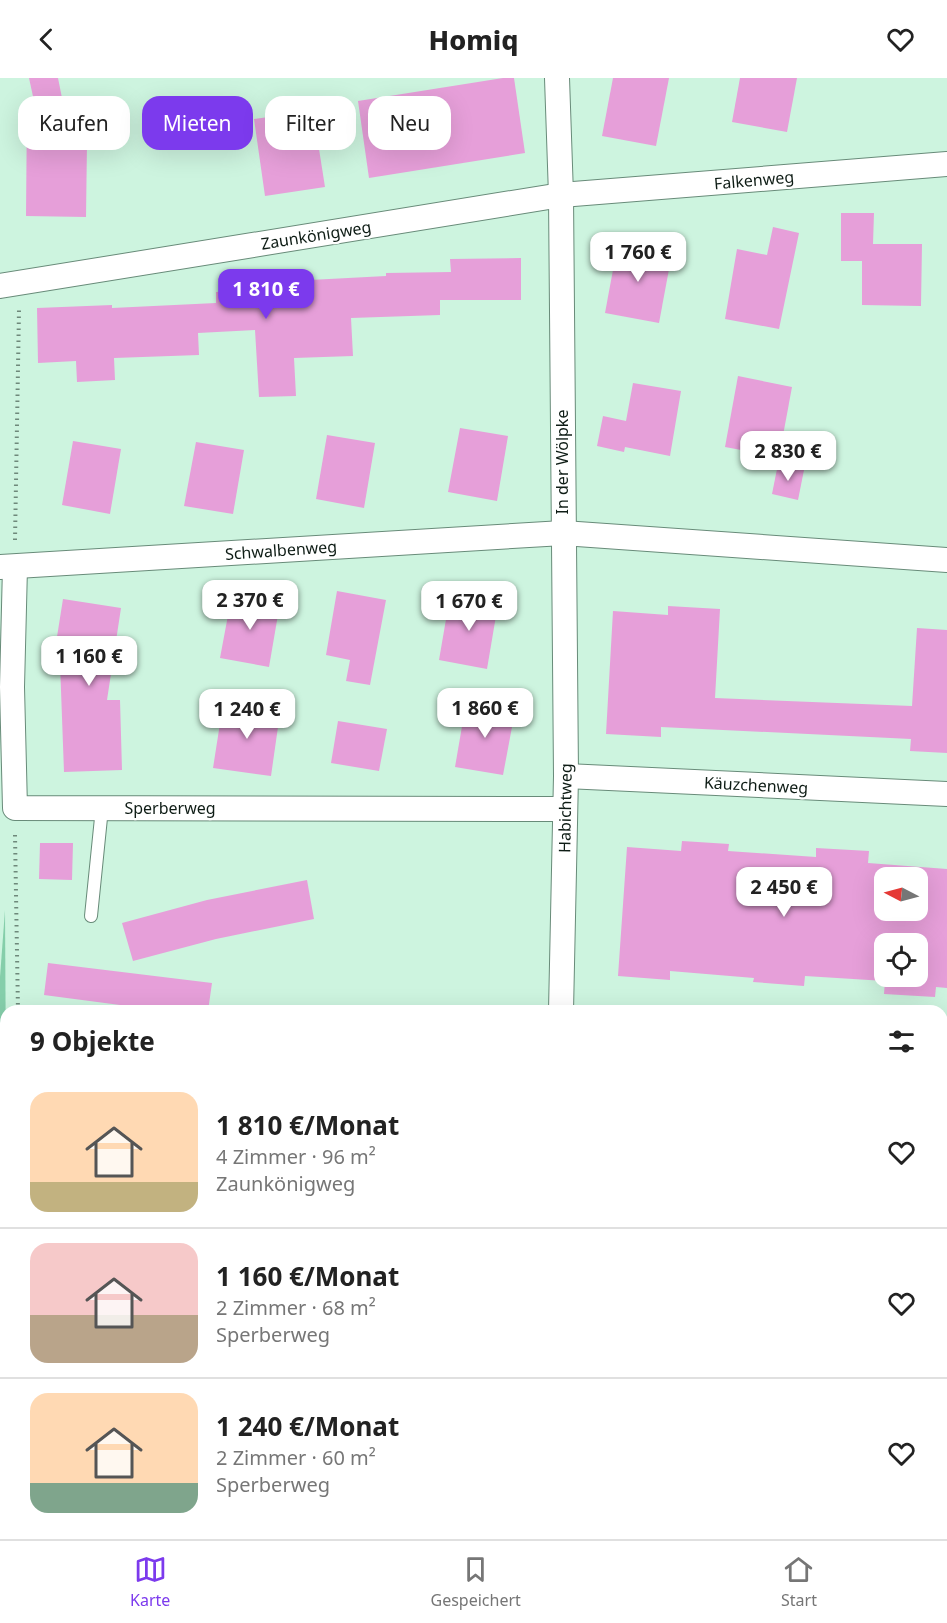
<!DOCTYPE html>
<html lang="de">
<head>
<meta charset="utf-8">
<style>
  :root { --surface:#fff; --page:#f2f2f2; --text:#222; --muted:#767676; --line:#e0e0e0; --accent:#7c3aed }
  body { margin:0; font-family:"Noto Sans",sans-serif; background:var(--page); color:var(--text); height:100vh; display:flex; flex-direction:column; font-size:22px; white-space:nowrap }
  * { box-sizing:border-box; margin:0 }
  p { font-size:20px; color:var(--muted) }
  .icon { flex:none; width:33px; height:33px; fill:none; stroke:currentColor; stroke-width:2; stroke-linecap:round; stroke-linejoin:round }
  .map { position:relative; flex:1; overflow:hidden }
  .details { position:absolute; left:0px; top:927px; width:948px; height:534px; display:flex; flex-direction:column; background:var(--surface); border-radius:18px 18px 0 0; box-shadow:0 6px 24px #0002 }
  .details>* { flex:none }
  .guide { position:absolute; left:18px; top:18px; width:600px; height:54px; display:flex; gap:12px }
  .needle { width:39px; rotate:276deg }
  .tools { position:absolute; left:874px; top:789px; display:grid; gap:12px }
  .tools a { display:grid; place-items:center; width:54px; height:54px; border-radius:12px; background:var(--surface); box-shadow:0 6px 24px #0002; font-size:30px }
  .price { position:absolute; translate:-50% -51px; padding:0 14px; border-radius:12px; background:#fff; color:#222; font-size:20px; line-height:39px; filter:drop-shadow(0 2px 3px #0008) }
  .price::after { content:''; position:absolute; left:50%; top:36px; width:18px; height:14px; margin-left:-9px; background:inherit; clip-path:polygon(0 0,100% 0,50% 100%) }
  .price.current { background:var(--accent); color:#fff }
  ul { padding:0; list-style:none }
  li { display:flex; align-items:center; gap:18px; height:150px; padding:0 30px }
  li+li { border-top:2px solid var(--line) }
  li span { display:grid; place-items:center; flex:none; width:168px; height:120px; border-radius:18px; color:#555 }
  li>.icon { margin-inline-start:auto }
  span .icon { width:72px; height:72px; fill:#fffc; stroke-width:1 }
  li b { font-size:26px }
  h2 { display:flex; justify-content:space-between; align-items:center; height:72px; padding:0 30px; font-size:26px }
  .chip { padding:0 21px; border-radius:18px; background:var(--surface); box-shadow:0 6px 24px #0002; font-size:21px; line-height:54px }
  .chip.current { background:var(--accent); color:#fff }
  header { display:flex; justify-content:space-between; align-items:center; height:78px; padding:0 30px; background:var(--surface); font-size:27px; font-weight:800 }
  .dock { display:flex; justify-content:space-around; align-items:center; height:84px; border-top:2px solid var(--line); background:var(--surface); font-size:16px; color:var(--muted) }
  .dock a { display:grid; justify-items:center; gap:3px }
  .dock .current { color:var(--accent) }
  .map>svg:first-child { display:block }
  .green { fill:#85ceaa }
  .building { fill:#e69fd9; fill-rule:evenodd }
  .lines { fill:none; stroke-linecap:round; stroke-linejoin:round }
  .lane-casing { stroke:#688b79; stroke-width:14 }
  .street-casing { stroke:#688b79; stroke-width:26 }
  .path { stroke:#6e887a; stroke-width:4; stroke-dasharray:1.5 4.5; stroke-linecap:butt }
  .lane { stroke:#fff; stroke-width:12 }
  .street { stroke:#fff; stroke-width:24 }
  .labels { text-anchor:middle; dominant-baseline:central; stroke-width:4.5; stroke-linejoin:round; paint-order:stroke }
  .street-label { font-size:16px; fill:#0e1c15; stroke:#fff }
</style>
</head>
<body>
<header><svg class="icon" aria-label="back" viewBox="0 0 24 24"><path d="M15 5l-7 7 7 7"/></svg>Homiq<svg class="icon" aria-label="heart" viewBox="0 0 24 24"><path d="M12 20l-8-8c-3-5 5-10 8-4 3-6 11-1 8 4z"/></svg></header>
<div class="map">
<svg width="947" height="1461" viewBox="0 0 947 1461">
  <rect width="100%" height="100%" fill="#cdf4df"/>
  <g class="green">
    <polygon points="5,832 6,1004 0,1004 0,899"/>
    <rect x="942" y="984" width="5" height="183"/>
    <polygon points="947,1269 947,1461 864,1461 866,1455 942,1455 942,1281"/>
    <polygon points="0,1328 6,1328 6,1455 501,1455 501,1458 526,1461 0,1461"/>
  </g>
  <g class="building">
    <polygon points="29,0 58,0 71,65 87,65 86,139 26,138 27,25 34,23"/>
    <polygon points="503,0 514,0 525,75 369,100 358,23"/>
    <polygon points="613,0 669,0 656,68 602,58"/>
    <polygon points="740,0 797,0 787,54 732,44"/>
    <polygon points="313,33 325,109 265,118 254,41"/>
    <polygon points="841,135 874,135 873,166 922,166 921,228 862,227 862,183 841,183"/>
    <polygon points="773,149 799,155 779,251 725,241 737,171 767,177"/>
    <polygon points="618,165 672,175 659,245 605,235"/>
    <polygon points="521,180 521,222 440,222 440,237 351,240 353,278 294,280 296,318 259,319 255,252 198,255 199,277 114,280 115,302 77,304 76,283 38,285 37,230 112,227 112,230 216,225 216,214 291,210 291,203 386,198 386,195 451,194 450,181"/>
    <polygon points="738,298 792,309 779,379 725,369"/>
    <polygon points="633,305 681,313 670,378 625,369 624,374 597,368 603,338 626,343"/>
    <polygon points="460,350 508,358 497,423 448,414"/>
    <polygon points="327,357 375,365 364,430 316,421"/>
    <polygon points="73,363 121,371 110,436 62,427"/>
    <polygon points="196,364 244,372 233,436 184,428"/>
    <polygon points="778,386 804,392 798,422 772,416"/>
    <polygon points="337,513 386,522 370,607 346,603 350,582 326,577"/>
    <polygon points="232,516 280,525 269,589 220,580"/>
    <polygon points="450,518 498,526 487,591 439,582"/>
    <polygon points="63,521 121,530 107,622 120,622 122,692 64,694 60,585 53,584"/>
    <polygon points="668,528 720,531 715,620 912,628 917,550 947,552 947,675 910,673 911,661 661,649 661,659 606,656 613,533 668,537"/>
    <polygon points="466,625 515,633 503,697 455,689"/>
    <polygon points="223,626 280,635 271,698 213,690"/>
    <polygon points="338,643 387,651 379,693 331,685"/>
    <path d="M682 763 729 766 728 773 816 779V770L869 773 868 785 947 791V910L936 909 935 919 884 916 885 903 805 898 804 908 753 904 754 900 670 893V902L618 898 627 769 681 773ZM885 800H918V832H885ZM885 866H918V898H885Z"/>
    <polygon points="40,765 73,765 72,802 39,801"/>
    <polygon points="307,802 314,841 216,861 133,883 122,845 207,822"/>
    <polygon points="48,885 212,905 208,933 119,933 120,927 44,917"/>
  </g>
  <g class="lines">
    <g class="lane-casing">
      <polyline id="lane" points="91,838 102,730"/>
    </g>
    <g class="street-casing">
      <g id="street">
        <polyline points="557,0 561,117 566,698 561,933"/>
        <polyline points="0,208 561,117 947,86"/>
        <polyline points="0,489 563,455 947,482"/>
        <polyline points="15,489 12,609 15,730 565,731"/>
        <polyline points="566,698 947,716"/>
        <polyline points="942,971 947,972"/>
        <polyline points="491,1461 492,1455"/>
      </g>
    </g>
    <g class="path">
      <polyline points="15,462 19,232"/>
      <polyline points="15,757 18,933"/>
      <polyline points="0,1008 6,1008"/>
    </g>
    <use href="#lane" class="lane"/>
    <use href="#street" class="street"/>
  </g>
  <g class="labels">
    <g class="street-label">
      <text transform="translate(754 102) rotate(-5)">Falkenweg</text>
      <text transform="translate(316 157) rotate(-9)">Zaunkönigweg</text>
      <text transform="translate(562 384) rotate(-90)">In der Wölpke</text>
      <text transform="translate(281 472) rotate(-4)">Schwalbenweg</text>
      <text transform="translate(756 707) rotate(3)">Käuzchenweg</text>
      <text x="170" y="730">Sperberweg</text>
      <text transform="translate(565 730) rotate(-89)">Habichtweg</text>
    </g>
  </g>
</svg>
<div class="tools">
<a><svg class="needle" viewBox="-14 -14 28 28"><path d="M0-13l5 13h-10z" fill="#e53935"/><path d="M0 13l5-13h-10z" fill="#767676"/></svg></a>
<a><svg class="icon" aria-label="locate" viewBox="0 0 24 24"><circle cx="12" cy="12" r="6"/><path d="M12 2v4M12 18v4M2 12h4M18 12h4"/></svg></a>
</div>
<b class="price" style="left:638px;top:205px">1 760 €</b>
<b class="price current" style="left:266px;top:242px">1 810 €</b>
<b class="price" style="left:788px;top:404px">2 830 €</b>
<b class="price" style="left:250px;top:553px">2 370 €</b>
<b class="price" style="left:469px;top:554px">1 670 €</b>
<b class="price" style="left:89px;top:609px">1 160 €</b>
<b class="price" style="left:485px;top:661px">1 860 €</b>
<b class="price" style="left:247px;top:662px">1 240 €</b>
<b class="price" style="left:784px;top:840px">2 450 €</b>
<div class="guide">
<a class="chip">Kaufen</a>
<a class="chip current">Mieten</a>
<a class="chip">Filter</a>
<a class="chip">Neu</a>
</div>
<section class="details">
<h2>9 Objekte<svg class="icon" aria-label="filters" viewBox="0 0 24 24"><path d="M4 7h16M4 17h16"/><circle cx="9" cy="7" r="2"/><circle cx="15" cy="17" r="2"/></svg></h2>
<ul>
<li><span style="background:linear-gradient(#ffd9b3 75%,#c2b280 0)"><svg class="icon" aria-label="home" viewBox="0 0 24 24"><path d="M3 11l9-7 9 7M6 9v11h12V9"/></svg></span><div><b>1 810 €/Monat</b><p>4 Zimmer · 96 m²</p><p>Zaunkönigweg</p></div><svg class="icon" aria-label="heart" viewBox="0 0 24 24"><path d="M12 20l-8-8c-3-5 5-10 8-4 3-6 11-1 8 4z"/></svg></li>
<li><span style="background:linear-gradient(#f6c9c9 60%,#b9a48a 0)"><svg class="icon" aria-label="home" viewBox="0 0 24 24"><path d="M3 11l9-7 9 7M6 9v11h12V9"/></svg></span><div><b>1 160 €/Monat</b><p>2 Zimmer · 68 m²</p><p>Sperberweg</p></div><svg class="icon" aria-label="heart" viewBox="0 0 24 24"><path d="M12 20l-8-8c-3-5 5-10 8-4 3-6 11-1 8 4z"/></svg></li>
<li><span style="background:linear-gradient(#ffd9b3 75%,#7fa58c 0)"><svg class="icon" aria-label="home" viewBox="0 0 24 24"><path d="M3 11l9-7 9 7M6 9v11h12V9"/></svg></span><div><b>1 240 €/Monat</b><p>2 Zimmer · 60 m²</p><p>Sperberweg</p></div><svg class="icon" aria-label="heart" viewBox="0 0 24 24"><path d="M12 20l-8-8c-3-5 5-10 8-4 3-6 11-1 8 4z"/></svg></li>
</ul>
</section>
</div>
<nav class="dock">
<a class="current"><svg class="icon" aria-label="map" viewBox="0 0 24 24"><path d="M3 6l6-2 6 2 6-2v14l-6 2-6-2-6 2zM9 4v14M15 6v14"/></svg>Karte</a>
<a><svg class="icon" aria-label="saved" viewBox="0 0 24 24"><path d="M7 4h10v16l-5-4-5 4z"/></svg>Gespeichert</a>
<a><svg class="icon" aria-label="home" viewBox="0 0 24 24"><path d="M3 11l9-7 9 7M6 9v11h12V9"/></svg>Start</a>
</nav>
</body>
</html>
